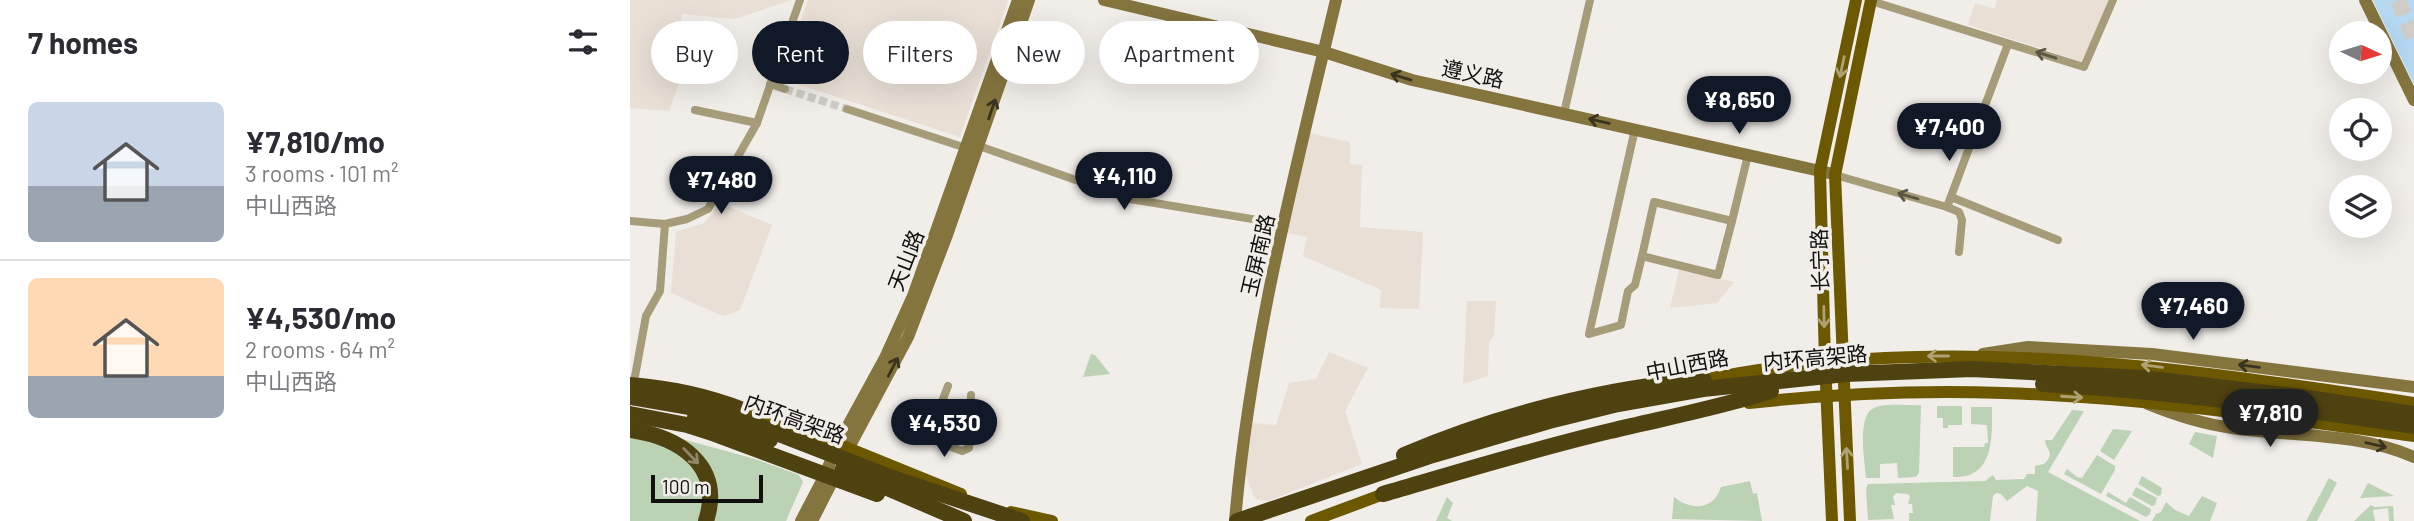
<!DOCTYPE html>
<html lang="en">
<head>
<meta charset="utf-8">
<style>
  :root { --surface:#fff; --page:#f2f2f3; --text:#2b2b33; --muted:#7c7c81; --line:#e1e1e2; --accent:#111827 }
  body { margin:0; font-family:Barlow,"Noto Sans SC",sans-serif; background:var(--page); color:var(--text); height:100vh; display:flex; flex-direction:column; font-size:26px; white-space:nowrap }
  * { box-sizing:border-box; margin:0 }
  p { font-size:23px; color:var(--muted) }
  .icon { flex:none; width:38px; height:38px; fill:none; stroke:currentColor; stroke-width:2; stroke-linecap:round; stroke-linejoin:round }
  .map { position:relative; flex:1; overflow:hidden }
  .side { display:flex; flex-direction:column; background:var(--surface); width:630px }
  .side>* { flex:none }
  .top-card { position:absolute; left:21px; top:21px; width:665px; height:63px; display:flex; gap:14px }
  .needle { width:46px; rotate:94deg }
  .buttons { position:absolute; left:1699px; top:21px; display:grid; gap:14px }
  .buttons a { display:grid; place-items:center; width:63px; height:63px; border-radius:50%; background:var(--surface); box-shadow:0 7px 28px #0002; font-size:35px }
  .scale { position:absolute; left:21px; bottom:18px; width:112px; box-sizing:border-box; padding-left:7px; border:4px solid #11100e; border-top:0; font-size:19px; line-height:24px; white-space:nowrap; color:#11100e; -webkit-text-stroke:5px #f1ede9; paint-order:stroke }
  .price { position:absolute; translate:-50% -60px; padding:0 16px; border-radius:24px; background:var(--accent); color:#fff; font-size:23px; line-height:46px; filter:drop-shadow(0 2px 4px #0008) }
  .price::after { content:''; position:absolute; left:50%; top:42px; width:21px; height:16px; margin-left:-10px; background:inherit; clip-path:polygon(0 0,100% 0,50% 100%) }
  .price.active { background:#222; color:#fff }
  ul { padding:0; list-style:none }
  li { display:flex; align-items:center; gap:21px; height:175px; padding:0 28px }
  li+li { border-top:2px solid var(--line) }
  li span { display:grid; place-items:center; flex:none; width:196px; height:140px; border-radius:10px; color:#555 }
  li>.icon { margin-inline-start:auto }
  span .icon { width:84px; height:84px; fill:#fffc; stroke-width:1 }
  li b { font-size:30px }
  h2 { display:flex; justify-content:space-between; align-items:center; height:84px; padding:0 28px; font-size:30px }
  .pill { padding:0 24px; border-radius:32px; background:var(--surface); box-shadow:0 7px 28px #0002; font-size:24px; line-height:63px }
  .pill.active { background:var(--accent); color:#fff }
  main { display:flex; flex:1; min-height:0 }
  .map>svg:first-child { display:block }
  .built { fill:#e9dfd5 }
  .green { fill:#bcd2b5 }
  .water { fill:#b5d9f3 }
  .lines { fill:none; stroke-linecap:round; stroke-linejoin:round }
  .street-tunnel { stroke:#cfccc8; stroke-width:8; stroke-dasharray:8 4; stroke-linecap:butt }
  .highway-tunnel { stroke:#cfccc8; stroke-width:16; stroke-dasharray:16 8; stroke-linecap:butt }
  .street { stroke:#a69c79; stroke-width:8 }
  .secondary { stroke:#84743e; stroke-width:12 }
  .primary { stroke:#6c5800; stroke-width:12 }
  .highway { stroke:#4f4211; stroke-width:16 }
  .oneway { stroke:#5c5644 }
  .oneway2 { stroke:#aea274 }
  .oneway3 { stroke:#39331f }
  .oneway4 { stroke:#908667 }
  .labels { text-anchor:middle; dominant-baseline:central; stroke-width:7; stroke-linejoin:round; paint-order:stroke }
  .street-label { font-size:21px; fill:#11100e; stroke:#f1ede9 }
</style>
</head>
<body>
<main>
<section class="side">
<h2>7 homes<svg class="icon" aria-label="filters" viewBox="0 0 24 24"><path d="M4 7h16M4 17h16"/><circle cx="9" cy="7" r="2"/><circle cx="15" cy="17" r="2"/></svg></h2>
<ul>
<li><span style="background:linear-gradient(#c9d6e8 60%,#9aa5b1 0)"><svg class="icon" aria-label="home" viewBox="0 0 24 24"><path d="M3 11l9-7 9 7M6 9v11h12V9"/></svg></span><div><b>¥7,810/mo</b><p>3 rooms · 101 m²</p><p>中山西路</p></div></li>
<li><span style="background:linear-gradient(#ffd9b3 70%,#9aa5b1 0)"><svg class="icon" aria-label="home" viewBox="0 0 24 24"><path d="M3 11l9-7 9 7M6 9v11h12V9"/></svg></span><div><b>¥4,530/mo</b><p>2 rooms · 64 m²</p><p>中山西路</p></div></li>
</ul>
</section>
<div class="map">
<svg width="1784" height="521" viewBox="0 0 1784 521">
  <rect width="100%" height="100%" fill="#f1ede9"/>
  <g class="built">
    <polygon points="0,0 161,0 105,19 52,14 48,46 51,79 39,111 0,108"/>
    <polygon points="178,0 378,0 330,137 152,79"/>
    <polygon points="1367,0 1481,0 1453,62 1338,25 1345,3 1364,9"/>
    <polygon points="679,133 720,142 720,164 732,165 730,227 793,232 789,309 750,308 751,290 673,256 677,237 656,233"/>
    <polygon points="90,203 142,225 110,310 93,316 41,293 46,232 74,223"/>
    <polygon points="1049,270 1104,282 1087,303 1040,308"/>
    <polygon points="837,301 866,301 864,335 859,342 858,376 833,384"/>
    <polygon points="699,352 738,368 715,411 732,464 638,501 625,499 615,472 623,423 646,425 659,383 686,379"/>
  </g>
  <g class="green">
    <polygon points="461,354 465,355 480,374 453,377"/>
    <path d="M1291 405 1289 473 1286 477 1268 478 1267 463 1250 464V478H1236C1235 462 1227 419 1242 409 1254 402 1277 406 1291 405Z"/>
    <polygon points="1307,406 1332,406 1332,425 1318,425 1318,428 1313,428 1313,418 1307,418"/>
    <path d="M1341 407H1362C1362 436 1365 479 1323 477V447H1354L1355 443H1358L1357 425 1341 424Z"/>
    <path d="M1442 410 1454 411 1418 472 1510 521H1406L1408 491 1397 486 1377 501 1371 494 1366 493 1363 496 1360 521H1279V513H1283L1282 504H1278L1280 496 1278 494 1266 493 1263 497 1265 505H1261L1264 519 1238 520 1236 489 1238 484 1355 481 1363 475 1366 480 1394 479 1397 474H1405V466L1414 464C1426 452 1416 451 1415 440H1422Z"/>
    <polygon points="1483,429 1502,431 1484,460 1470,451"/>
    <polygon points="1565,432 1587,436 1583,458 1559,444"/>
    <polygon points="0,434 45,437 125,459 169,475 173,482 156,521 0,521"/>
    <polygon points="1467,455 1485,466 1485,470 1471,494 1434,474 1437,469 1447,477 1452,478"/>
    <polygon points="1512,476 1532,488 1531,495 1528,496 1508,484"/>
    <polygon points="1699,478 1707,483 1687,521 1676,521"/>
    <path d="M1120 481 1123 494 1127 493 1132 521 1042 519 1044 497C1061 511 1084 510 1091 487Z"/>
    <polygon points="1738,483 1764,496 1730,498"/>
    <polygon points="1506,487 1527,498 1525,505 1522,506 1502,495"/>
    <polygon points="1478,492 1496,503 1500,497 1521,509 1520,514 1516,517 1476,496"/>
    <polygon points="1572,496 1587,503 1580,521 1522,521 1526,514 1531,512 1536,502 1545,510 1559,516"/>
    <polygon points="817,497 823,503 817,518 822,521 806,521"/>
    <polygon points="1741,505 1745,507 1763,506 1764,521 1759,521 1758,508 1743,510 1745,521 1724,521"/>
  </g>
  <polygon class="water" points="1743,0 1784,0 1784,84 1747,9"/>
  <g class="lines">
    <polyline class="street-tunnel" points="155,89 217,109"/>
    <polyline class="highway-tunnel" points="1768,0 1784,40"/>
    <g class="street">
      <polyline points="1241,1 1454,67 1483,0"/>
      <polyline points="140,84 155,89"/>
      <polyline points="217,109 336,148"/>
      <polyline points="65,110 127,123"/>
      <polyline points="934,113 960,0"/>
      <polyline points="1005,129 959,334 991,325 998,291 1005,285 1012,256 1088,275 1102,221"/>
      <polyline points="349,146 500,199 653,224"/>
      <polyline points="1205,175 1317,207 1378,44"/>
      <polyline points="1321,197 1428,240"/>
      <polyline points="1317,207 1329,212 1332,220 1329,252"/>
      <polyline points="0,221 35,224 57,219 78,209 127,123 170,0"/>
      <polyline points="1012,256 1024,202 1102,221 1118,155"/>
      <polyline points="318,386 298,438 332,451 339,448 341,395"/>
      <polyline points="3,387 16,316 30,291 35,224"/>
    </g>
    <g class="secondary">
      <polyline points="474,0 694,52 782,80 1199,173"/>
      <polyline points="1735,0 1784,100"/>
      <polyline points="1353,354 1398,347 1522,354 1784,387"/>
      <path d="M1518 404C1545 415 1573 424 1602 428 1662 437 1727 432 1784 457"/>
      <polyline points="215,455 278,337 317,235 399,0"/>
      <polyline points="171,521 193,479 208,444 255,358 283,296 388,0"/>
      <polyline points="182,521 207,472"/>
      <path d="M605 521C620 344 665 172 706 0"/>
    </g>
    <g class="primary">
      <path d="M1068 381C1305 331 1548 367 1784 403"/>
      <path d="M1119 403C1203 394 1288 390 1373 393 1511 397 1648 418 1784 436"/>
      <polyline points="106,409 208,444 331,494"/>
      <polyline points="381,512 422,521"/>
      <polyline points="681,521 759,492"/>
      <polyline points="1202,521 1195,362 1190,171 1226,0"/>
      <polyline points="1220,521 1205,175 1241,0"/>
    </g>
    <g class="highway">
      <path d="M1413 384C1538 391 1661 407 1784 426"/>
      <path d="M0 385C39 388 77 396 113 410"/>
      <polyline points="0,397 77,410 113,420 260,477 392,521"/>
      <polyline points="0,414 57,425 85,434 247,494"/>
      <polyline points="65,417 140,440"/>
      <path d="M0 430C49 437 94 465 76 521"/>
      <path d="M774 455C865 416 976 387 1074 380"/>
      <polyline points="213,469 334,521"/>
      <path d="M753 494C829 472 904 449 980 431 1034 418 1088 408 1141 391"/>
      <polyline points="607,521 803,455 919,421 988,404 1073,389 1216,374 1342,369 1513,378 1672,397 1784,414"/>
    </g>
  </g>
  <defs><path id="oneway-shaft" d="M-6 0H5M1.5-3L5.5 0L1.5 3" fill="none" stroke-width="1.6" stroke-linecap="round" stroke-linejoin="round" transform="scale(1.75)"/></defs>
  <g class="oneway">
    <use href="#oneway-shaft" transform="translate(1416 55) rotate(-163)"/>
    <use href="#oneway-shaft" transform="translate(1278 196) rotate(-164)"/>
  </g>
  <g class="oneway2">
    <use href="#oneway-shaft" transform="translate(1212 67) rotate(102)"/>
    <use href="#oneway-shaft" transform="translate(1194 317) rotate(89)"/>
    <use href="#oneway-shaft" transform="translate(1308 356) rotate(180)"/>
    <use href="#oneway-shaft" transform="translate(1522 366) rotate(-173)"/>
    <use href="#oneway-shaft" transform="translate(1442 397) rotate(4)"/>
    <use href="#oneway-shaft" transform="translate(1217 458) rotate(-93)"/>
  </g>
  <g class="oneway3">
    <use href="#oneway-shaft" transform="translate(771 77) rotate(-163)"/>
    <use href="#oneway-shaft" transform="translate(362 109) rotate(-71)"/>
    <use href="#oneway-shaft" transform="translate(969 121) rotate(-167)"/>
    <use href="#oneway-shaft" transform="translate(1619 366) rotate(-173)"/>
    <use href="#oneway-shaft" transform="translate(263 367) rotate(-63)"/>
    <use href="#oneway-shaft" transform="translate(1746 445) rotate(13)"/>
  </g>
  <use class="oneway4" href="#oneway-shaft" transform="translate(61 456) rotate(46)"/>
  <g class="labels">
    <g class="street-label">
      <text transform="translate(843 73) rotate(12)">遵义路</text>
      <text transform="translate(627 255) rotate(-77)">玉屏南路</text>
      <text transform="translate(275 260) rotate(-69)">天山路</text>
      <text transform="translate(1189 260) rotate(-92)">长宁路</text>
      <text transform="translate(1185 357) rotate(-5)">内环高架路</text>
      <text transform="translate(1057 364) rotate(-11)">中山西路</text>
      <text transform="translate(165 418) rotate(20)">内环高架路</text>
    </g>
  </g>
</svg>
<div class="buttons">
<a><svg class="needle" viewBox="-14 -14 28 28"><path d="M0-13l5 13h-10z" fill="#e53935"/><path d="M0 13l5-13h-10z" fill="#7c7c81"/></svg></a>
<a><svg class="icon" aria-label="locate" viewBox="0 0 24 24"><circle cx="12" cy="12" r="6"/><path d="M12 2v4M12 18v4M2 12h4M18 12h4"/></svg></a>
<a><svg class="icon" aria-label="layers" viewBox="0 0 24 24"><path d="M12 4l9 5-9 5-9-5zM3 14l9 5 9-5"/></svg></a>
</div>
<div class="scale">100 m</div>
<b class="price" style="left:1109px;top:136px">¥8,650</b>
<b class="price" style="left:1319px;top:163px">¥7,400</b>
<b class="price" style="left:494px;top:212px">¥4,110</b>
<b class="price" style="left:91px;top:216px">¥7,480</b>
<b class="price" style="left:1563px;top:342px">¥7,460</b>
<b class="price active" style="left:1640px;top:449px">¥7,810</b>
<b class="price" style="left:314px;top:459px">¥4,530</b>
<div class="top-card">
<a class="pill">Buy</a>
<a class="pill active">Rent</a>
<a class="pill">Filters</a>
<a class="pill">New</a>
<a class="pill">Apartment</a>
</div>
</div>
</main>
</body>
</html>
